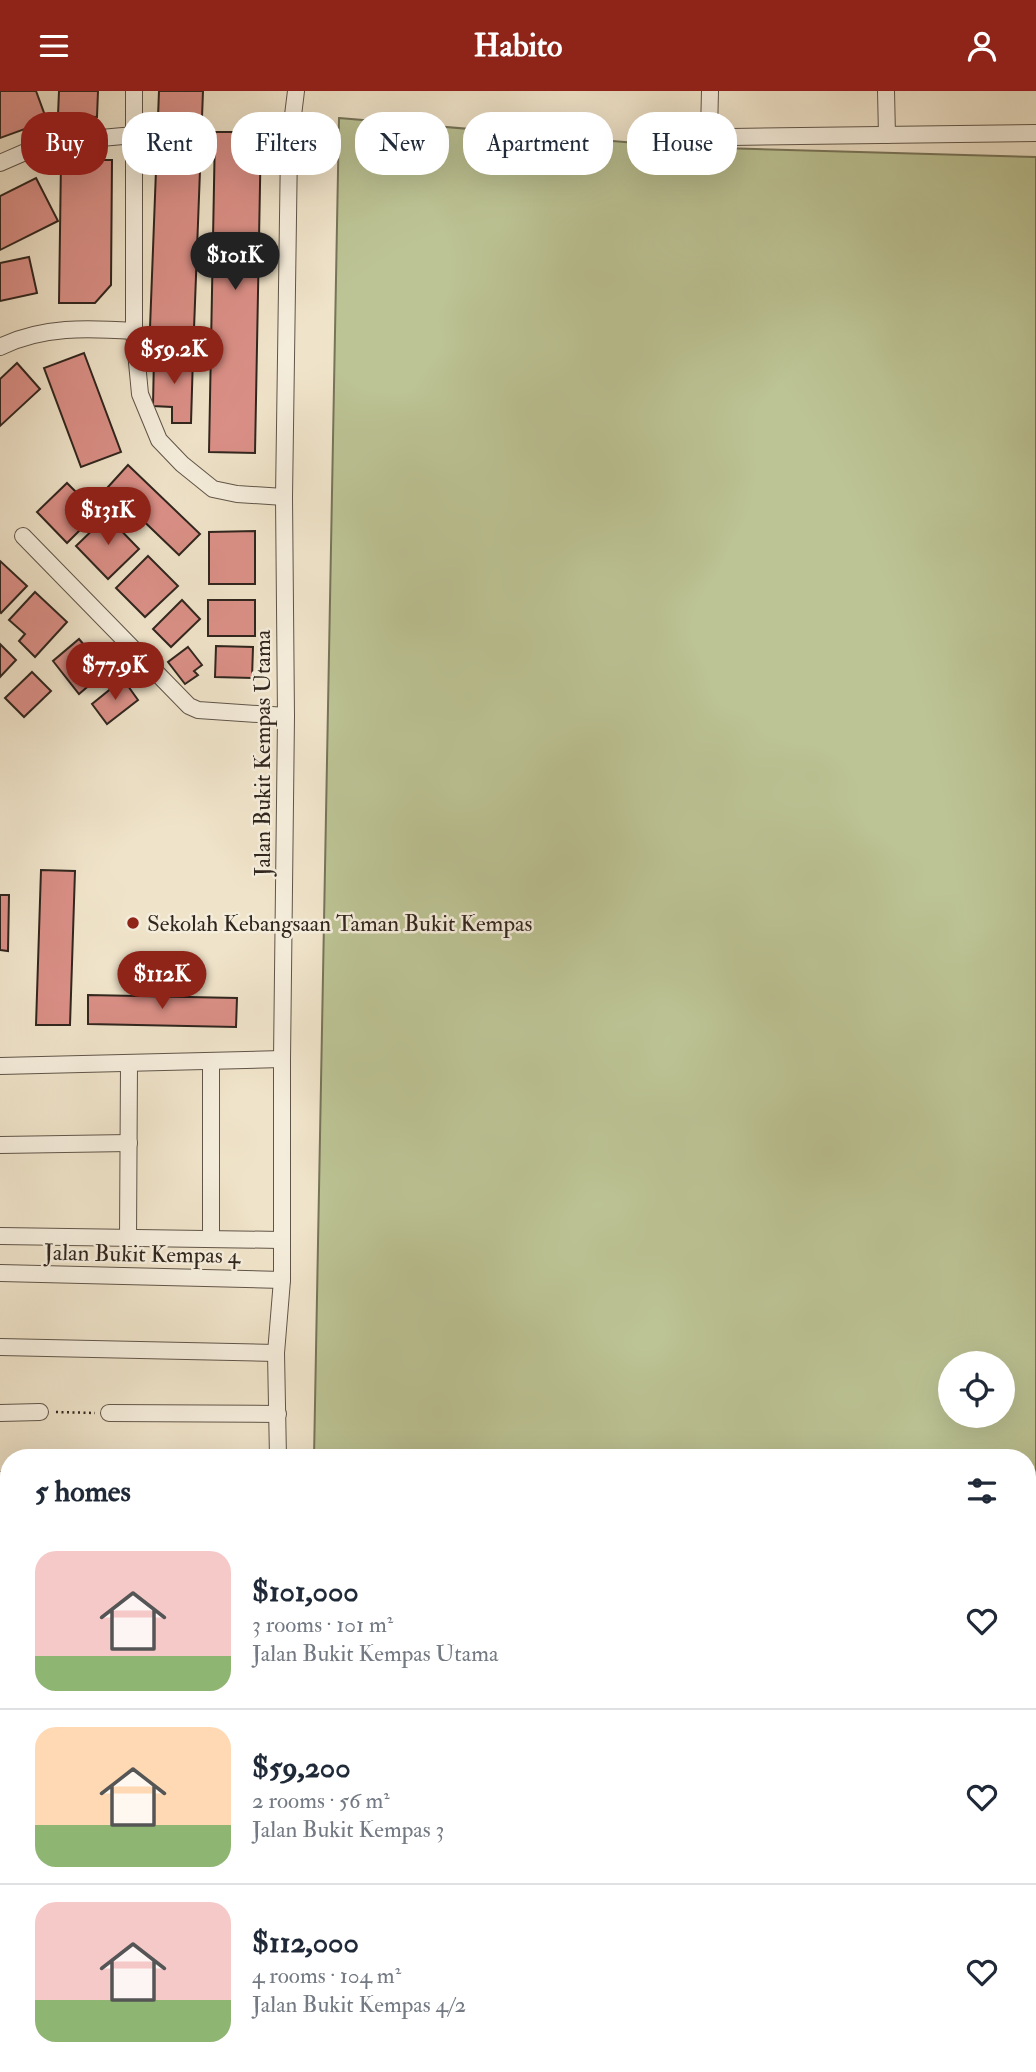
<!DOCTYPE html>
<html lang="en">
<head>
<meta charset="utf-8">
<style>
  :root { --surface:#fff; --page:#f2f2f3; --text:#1f2937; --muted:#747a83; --line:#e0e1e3; --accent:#8f2418 }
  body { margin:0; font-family:"IM FELL Double Pica",serif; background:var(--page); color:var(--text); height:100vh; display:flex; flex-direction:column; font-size:26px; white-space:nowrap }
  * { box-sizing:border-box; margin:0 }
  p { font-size:23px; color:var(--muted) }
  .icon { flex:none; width:38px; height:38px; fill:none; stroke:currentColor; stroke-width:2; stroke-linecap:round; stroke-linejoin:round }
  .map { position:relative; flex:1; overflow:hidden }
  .panel { position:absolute; left:0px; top:1358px; width:1036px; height:623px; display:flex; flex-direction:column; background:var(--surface); border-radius:28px 28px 0 0; box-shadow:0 7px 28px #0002 }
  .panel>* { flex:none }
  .top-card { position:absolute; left:21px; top:21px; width:994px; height:63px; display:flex; gap:14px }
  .controls { position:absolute; left:938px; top:1260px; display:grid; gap:14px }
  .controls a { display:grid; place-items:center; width:77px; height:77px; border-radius:50%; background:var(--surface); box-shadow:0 7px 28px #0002; font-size:35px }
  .price { position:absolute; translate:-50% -60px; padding:0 16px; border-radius:24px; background:var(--accent); color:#fff; font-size:23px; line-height:46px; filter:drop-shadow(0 2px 4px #0008) }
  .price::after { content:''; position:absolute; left:50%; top:42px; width:21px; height:16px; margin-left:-10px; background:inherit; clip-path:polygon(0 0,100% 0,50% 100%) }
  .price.selected { background:#222; color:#fff }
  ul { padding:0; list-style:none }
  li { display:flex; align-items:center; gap:21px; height:175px; padding:0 35px }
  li+li { border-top:2px solid var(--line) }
  li span { display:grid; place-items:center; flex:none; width:196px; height:140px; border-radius:21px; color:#555 }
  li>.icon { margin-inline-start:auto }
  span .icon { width:84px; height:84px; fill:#fffc; stroke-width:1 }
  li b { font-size:30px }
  h2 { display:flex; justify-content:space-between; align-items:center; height:84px; padding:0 35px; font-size:30px }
  .tag { padding:0 24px; border-radius:28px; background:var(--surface); box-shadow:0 7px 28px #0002; font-size:24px; line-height:63px }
  .tag.selected { background:var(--accent); color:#fff }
  header { display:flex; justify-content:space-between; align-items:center; height:91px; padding:0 35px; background:var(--accent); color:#fff; font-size:32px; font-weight:800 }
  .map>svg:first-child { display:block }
  .green { fill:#bcc394; stroke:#767459; stroke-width:2; fill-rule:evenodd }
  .building { fill:#da8f86; stroke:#31261e; stroke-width:2 }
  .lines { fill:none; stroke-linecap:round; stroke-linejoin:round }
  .minor-casing { stroke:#605549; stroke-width:18 }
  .major-casing { stroke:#31261e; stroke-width:22 }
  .path { stroke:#31261e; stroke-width:2.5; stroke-dasharray:2 3.5; stroke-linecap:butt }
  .minor { stroke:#f5eddc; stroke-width:16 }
  .major { stroke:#efe3c9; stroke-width:19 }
  .rail { stroke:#31261e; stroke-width:4.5; stroke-dasharray:12 12; stroke-linecap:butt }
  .poi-dot { fill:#8f2418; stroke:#f5eddc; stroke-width:2.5 }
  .labels { text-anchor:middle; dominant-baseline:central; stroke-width:5; stroke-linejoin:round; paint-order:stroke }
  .street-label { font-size:23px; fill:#31261e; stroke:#f5eddc }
  .poi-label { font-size:23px; fill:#31261e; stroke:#f5eddc; text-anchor:start }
</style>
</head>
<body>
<header><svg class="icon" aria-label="menu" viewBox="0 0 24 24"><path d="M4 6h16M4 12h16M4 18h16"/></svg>Habito<svg class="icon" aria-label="person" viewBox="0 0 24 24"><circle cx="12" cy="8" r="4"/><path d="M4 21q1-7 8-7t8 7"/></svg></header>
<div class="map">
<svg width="1036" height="1981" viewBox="0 0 1036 1981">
  <rect width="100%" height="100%" fill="#efe3c9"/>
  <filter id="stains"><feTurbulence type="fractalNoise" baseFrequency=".00286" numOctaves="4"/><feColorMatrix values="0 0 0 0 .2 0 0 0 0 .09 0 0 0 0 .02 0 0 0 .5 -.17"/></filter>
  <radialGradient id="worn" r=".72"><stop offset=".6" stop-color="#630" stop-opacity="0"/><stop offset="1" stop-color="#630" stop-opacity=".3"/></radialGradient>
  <path class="green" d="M339 27 684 56 1036 66V1450L1027 1442V1367H314ZM950 1272H1003V1325H950Z"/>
  <g class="building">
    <polygon points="0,0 36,0 47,30 0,47"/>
    <polygon points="59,0 98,0 97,26 58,24"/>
    <polygon points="159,0 203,0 194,238 150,237"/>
    <polygon points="215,41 261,41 255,362 209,361"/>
    <polygon points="61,69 112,69 111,194 95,212 59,212"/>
    <polygon points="36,87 58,130 0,159 0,105"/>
    <polygon points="29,166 37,202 0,210 0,172"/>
    <polygon points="84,262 121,361 81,376 44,277"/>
    <polygon points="154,264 193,265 191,332 172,332 172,316 153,315"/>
    <polygon points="17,272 40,298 0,335 0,288"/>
    <polygon points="128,374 200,443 179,464 108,396"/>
    <polygon points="67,392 97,422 67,452 37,421"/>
    <polygon points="107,425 139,458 108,488 76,455"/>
    <polygon points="255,440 255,493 209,493 209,441"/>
    <polygon points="148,465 178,495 145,526 116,497"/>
    <polygon points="0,470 27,495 1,522 0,521"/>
    <polygon points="35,501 67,531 35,566 19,550 25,543 9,529"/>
    <polygon points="182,509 200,528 171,556 153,538"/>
    <rect x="208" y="509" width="47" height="36"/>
    <polygon points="79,548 106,580 79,603 53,570"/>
    <polygon points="0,553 16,569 0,586"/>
    <polygon points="216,555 253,556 252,587 215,586"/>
    <polygon points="188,556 202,574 194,580 198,584 185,593 168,571"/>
    <polygon points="32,581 51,600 24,626 5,607"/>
    <polygon points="123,588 138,609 107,633 92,613"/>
    <polygon points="41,779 75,780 70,934 36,934"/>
    <polygon points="0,804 9,804 8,860 0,859"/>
    <polygon points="88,904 237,907 236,936 88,933"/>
  </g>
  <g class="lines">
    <g class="minor-casing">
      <g id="minor">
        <polyline points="134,0 134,240 140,303 159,349 182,373 213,398 237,403 284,406"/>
        <polyline points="710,0 709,41 717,44 731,46 1036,42"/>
        <polyline points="886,0 887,44"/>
        <polyline points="0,72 46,52 134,44"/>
        <path d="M0 256C42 235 88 237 134 240"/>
        <polyline points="23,445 189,615 198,619 286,625"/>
        <polyline points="0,975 282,968"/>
        <polyline points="0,1054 129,1052"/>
        <polyline points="0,1145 281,1149"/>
        <polyline points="128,1147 129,973"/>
        <polyline points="211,1148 211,971"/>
        <polyline points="0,1182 282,1189"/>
        <polyline points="0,1256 276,1262"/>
        <polyline points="0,1322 40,1321"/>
        <polyline points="109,1322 278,1323"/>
        <polyline points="278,1367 276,1262 282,1189 282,968 286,625 284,406 289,57 296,0"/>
        <polyline points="0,1389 9,1389"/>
        <polyline points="0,1447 9,1447"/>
        <polyline points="0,1519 9,1519"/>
        <polyline points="0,1580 9,1580"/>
        <polyline points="0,1651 9,1651"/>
        <polyline points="0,1728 9,1728"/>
        <polyline points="1027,1826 1036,1811"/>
        <polyline points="932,1981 937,1972"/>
        <polyline points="974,1981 979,1972"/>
      </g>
    </g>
    <g class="major-casing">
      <g id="major">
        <polyline points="1027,1713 1036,1699"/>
        <polyline points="1027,1755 1036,1740"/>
        <polyline points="870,1981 875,1972"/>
        <polyline points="894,1981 900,1972"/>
      </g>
    </g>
    <polyline class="path" points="56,1321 95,1322"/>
    <use href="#minor" class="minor"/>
    <use href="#major" class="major"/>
    <g class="rail">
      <polyline points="248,1972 331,1981"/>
      <polyline points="328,1972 401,1981"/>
      <polyline points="0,1980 63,1972"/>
    </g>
  </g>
  <circle class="poi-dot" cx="133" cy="832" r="7"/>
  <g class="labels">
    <g class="street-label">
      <text transform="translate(262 662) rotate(-90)">Jalan Bukit Kempas Utama</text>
      <text transform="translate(142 1163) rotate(1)">Jalan Bukit Kempas 4</text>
    </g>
    <g class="poi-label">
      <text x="147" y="832">Sekolah Kebangsaan Taman Bukit Kempas</text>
    </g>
  </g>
  <rect width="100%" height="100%" filter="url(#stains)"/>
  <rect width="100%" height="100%" fill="url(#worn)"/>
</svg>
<div class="controls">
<a><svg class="icon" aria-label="locate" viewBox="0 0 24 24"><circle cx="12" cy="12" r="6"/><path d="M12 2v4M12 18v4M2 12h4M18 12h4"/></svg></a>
</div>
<b class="price selected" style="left:235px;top:201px">$101K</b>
<b class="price" style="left:174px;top:295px">$59.2K</b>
<b class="price" style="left:108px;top:456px">$131K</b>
<b class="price" style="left:115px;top:611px">$77.9K</b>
<b class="price" style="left:162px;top:920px">$112K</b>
<div class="top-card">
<a class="tag selected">Buy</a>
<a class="tag">Rent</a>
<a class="tag">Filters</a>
<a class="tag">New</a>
<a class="tag">Apartment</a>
<a class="tag">House</a>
</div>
<section class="panel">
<h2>5 homes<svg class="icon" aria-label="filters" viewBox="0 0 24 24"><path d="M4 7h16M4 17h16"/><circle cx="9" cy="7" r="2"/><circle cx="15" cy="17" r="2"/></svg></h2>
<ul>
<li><span style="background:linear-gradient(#f6c9c9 75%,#8fb573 0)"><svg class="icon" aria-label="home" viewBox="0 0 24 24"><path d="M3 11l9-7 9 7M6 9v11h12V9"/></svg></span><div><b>$101,000</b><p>3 rooms · 101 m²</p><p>Jalan Bukit Kempas Utama</p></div><svg class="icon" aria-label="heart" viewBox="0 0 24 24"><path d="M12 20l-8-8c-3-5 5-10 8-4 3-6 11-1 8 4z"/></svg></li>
<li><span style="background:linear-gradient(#ffd9b3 70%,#8fb573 0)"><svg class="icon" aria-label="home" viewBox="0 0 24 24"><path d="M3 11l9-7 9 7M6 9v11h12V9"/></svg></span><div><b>$59,200</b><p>2 rooms · 56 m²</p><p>Jalan Bukit Kempas 3</p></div><svg class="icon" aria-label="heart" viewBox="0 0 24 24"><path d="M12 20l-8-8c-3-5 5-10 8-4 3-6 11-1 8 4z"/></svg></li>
<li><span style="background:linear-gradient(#f6c9c9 70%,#8fb573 0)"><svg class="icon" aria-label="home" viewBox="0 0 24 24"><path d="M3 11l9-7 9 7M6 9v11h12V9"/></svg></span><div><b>$112,000</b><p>4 rooms · 104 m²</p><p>Jalan Bukit Kempas 4/2</p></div><svg class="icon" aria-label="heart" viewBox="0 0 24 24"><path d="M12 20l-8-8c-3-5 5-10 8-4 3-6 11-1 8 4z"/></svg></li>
</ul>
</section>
</div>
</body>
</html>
